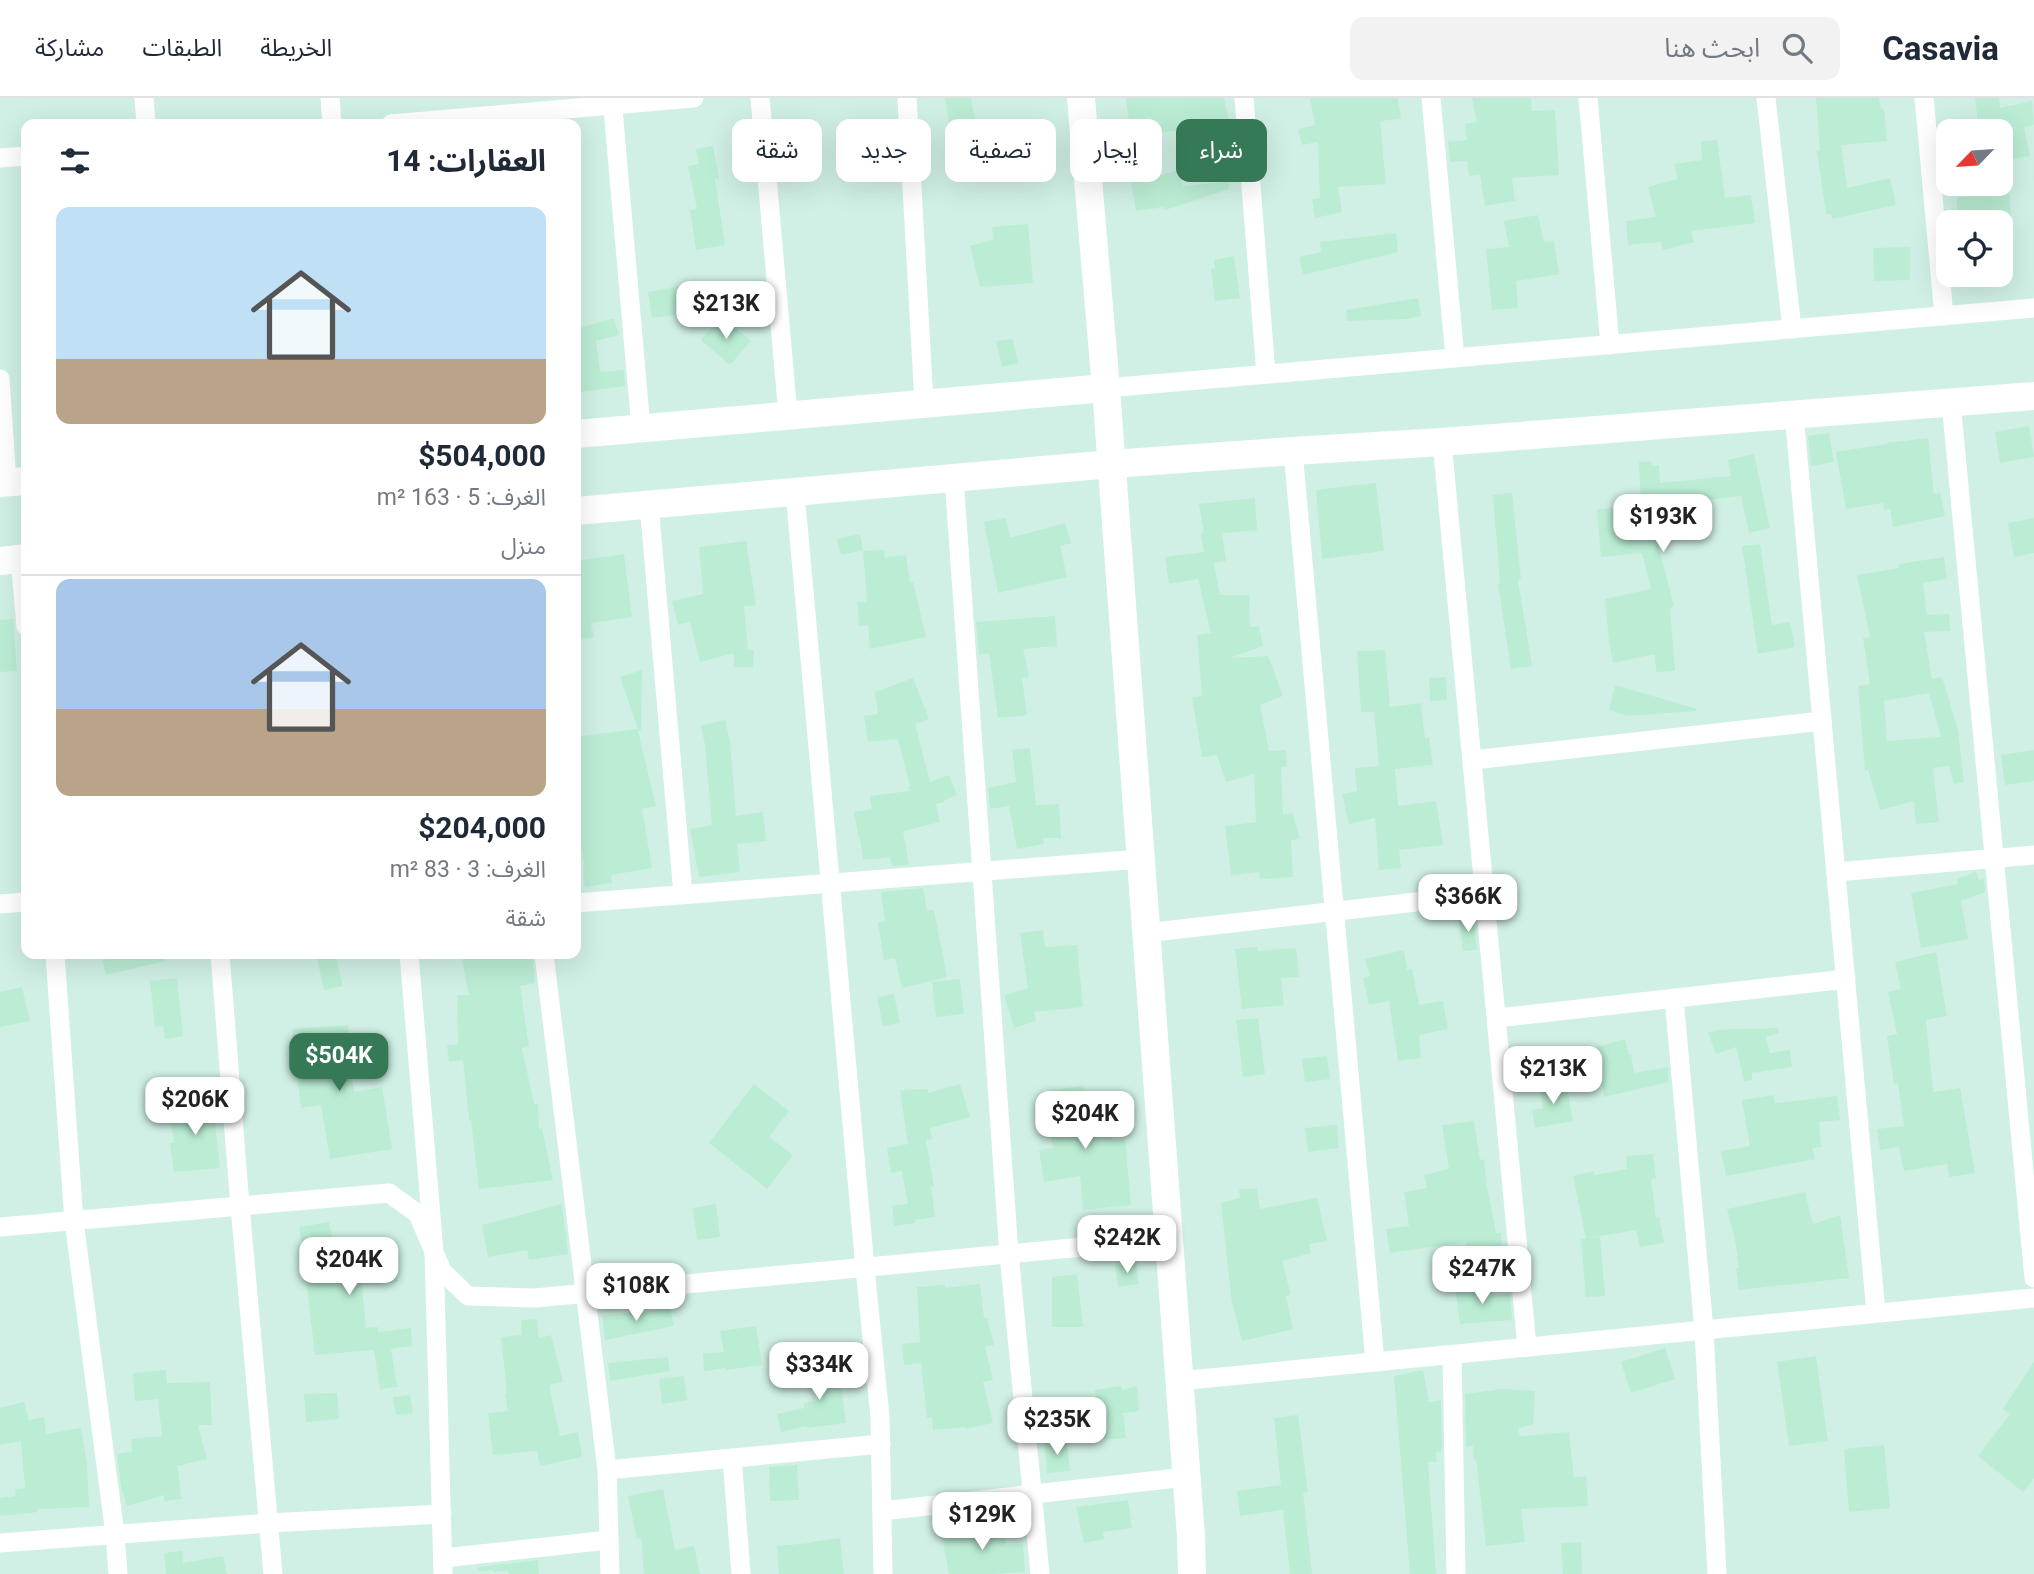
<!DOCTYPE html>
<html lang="ar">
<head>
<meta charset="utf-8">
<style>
  :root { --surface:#fff; --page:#f2f2f3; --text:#1f2937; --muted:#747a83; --line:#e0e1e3; --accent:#357956 }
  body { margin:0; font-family:Roboto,"Noto Sans Arabic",sans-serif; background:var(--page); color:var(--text); direction:rtl; height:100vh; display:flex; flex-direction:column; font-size:26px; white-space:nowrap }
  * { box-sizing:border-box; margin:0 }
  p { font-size:23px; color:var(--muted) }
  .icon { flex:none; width:38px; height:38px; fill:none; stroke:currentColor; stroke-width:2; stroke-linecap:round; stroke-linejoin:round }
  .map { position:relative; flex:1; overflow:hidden; direction:ltr }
  .sheet { position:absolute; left:21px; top:21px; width:560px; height:840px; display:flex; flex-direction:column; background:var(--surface); border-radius:14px; box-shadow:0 7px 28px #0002; direction:rtl }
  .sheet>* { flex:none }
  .top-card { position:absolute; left:602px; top:21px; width:665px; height:63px; direction:rtl; display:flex; gap:14px }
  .needle { width:46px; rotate:245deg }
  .tools { position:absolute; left:1936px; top:21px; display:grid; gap:14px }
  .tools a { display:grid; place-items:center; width:77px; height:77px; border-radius:14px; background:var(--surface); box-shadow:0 7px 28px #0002; font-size:35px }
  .price { position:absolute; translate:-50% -60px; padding:0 16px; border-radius:14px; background:#fff; color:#222; font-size:23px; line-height:46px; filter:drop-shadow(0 2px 4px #0008) }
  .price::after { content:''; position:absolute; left:50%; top:42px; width:21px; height:16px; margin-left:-10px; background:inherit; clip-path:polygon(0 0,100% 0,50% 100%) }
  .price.selected { background:var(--accent); color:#fff }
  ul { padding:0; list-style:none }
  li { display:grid; align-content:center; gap:14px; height:371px; padding:0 35px }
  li+li { border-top:2px solid var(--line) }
  li span { display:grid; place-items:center; height:217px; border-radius:14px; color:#555 }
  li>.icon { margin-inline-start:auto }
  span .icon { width:126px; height:126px; fill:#fffc; stroke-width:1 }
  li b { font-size:30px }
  h2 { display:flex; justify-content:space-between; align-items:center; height:84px; padding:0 35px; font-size:30px }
  .tag { padding:0 24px; border-radius:14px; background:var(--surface); box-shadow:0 7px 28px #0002; font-size:24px; line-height:63px }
  .tag.selected { background:var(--accent); color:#fff }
  header { display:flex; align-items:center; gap:42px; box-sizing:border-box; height:98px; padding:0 35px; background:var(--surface); border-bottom:2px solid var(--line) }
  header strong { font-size:33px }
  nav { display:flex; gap:38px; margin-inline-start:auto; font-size:24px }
  .search { width:490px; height:63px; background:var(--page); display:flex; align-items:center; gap:18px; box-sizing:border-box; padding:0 24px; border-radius:14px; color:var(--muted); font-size:26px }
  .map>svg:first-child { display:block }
  .residential { fill:#d0f0e5; fill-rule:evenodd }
  .building { fill:#bbedd4; fill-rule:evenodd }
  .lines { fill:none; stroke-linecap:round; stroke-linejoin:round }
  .street { stroke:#fff; stroke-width:19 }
  .secondary { stroke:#fff; stroke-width:28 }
</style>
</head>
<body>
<header>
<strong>Casavia</strong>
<div class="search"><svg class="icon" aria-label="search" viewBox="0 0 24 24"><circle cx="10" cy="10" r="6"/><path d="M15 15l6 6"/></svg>ابحث هنا</div>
<nav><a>الخريطة</a><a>الطبقات</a><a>مشاركة</a></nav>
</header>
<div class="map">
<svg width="2034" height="1476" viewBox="0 0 2034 1476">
  <rect width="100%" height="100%" fill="#e1faf3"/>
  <path class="residential" d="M0 0H2034V1476H0ZM26 26H576V856H26ZM1948 33H2000V86H1948ZM1948 124H2000V177H1948Z"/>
  <g class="building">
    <polygon points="945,0 971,0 977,37 990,35 993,56 955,62"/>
    <polygon points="1126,0 1224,0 1231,31 1200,38 1198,30 1131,38"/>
    <polygon points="1310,0 1398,0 1401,21 1380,23 1386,86 1338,89 1342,114 1315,120 1312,101 1320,100 1318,44 1302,47 1298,31 1315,27"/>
    <polygon points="1472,0 1531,0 1532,13 1555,12 1559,77 1512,80 1515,103 1485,108 1480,77 1469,78 1467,63 1450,64 1448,44 1467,42 1465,26 1477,24"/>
    <polygon points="1816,0 1879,0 1881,11 1884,11 1887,43 1841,47 1847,90 1890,80 1896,107 1832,121 1831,116 1826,116 1817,53 1820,53"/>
    <polygon points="1975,0 1999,0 2000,10 2032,3 2034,27 2024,29 2030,58 2000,63 2000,33 1979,33"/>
    <polygon points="1717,42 1725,100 1751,97 1755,125 1691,133 1694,144 1663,152 1661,144 1628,147 1626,123 1656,119 1648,89 1677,81 1675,66 1702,62 1701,43"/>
    <polygon points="713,48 719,80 715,81 725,147 696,152 690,112 697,111 688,68 699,66 696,51"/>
    <polygon points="1178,72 1183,88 1228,84 1229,91 1165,112 1164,109 1136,113 1131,83 1155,79"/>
    <polygon points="1984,86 2009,86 2011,124 1987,124 1986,118 1957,119 1957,99 1987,98"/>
    <polygon points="1538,117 1544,144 1554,143 1559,176 1516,183 1518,210 1492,212 1486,151 1509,149 1504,123"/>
    <polygon points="1028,126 1033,185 980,189 970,148 994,141 992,129"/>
    <polygon points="1396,135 1398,154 1303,177 1299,159 1321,154 1320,144"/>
    <polygon points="1910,149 1910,182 1874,183 1873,150"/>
    <polygon points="1234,158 1240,200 1215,203 1211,171 1215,170 1214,162"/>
    <polygon points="685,187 713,212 652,220 648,194"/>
    <polygon points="1418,200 1421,218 1406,221 1347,223 1346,212"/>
    <polygon points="721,218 751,243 730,267 701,242"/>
    <polygon points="614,220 619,237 596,243 600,274 624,272 625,288 579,294 576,270 576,231"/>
    <polygon points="1013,241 1018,265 1002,269 996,243"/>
    <polygon points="2029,328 2034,359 2000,365 1995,334"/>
    <polygon points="1829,335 1834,364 1811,368 1808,338"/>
    <polygon points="1928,340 1934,396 1940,394 1945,418 1893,429 1890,411 1884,412 1883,405 1846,411 1836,354 1887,346 1887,345"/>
    <polygon points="1754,356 1770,430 1749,435 1741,398 1661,407 1661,411 1658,411 1662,438 1656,439 1674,508 1670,510 1675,573 1656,574 1655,556 1613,565 1609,544 1605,501 1651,491 1642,455 1601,459 1597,411 1641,408 1639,364 1651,363 1652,368 1659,367 1660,385 1731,378 1728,362"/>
    <polygon points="1376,385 1384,453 1322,461 1316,392"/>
    <polygon points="1512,395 1521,481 1518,482 1532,568 1511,571 1498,486 1500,485 1493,397"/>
    <polygon points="1255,400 1257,432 1222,435 1226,463 1214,465 1220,497 1249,497 1250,529 1259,528 1263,548 1229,560 1268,558 1283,598 1260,607 1269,653 1286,652 1287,669 1281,669 1283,716 1292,715 1300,740 1291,743 1293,779 1260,781 1259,774 1231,777 1225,728 1256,724 1254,676 1226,684 1217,657 1202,659 1192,599 1202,598 1197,537 1211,535 1198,481 1169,486 1165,459 1204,454 1201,435 1204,435 1199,406"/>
    <polygon points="1006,420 1010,440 1065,425 1071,445 1060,448 1067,479 998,495 984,424"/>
    <polygon points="2034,420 2034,455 2014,459 2008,425"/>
    <polygon points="860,436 863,452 841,457 837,441"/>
    <polygon points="746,443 756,507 744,508 748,551 745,552 754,552 753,569 734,569 734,555 700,564 690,524 678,527 672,503 703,496 699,449"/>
    <polygon points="1760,446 1772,527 1790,524 1795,549 1758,556 1742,448"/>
    <polygon points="884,452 885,459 906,457 910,485 913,484 926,539 870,551 868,527 859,528 857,504 867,504 863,453"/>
    <polygon points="624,456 632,519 591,525 594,539 576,542 576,463"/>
    <path d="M1944 459 1947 481 1923 485 1927 517 1949 516 1950 533 1924 534 1932 581 1942 579 1958 632 1964 684 1954 686 1949 668 1933 670 1939 724 1916 726 1914 703 1880 712 1868 672 1865 673 1858 588 1870 586 1863 540 1870 539 1857 477 1899 470V466ZM1929 595 1941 639 1887 643 1884 603Z"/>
    <polygon points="1055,518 1057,548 1023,551 1029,579 1022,580 1027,617 998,620 989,555 979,557 976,524"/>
    <polygon points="13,521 17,573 0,574 0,522"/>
    <polygon points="1385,552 1390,609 1421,605 1425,640 1429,639 1433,667 1395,671 1398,708 1436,703 1443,747 1399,752 1401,770 1379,772 1375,720 1349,726 1342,696 1357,693 1355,670 1379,668 1374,614 1361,614 1357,553"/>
    <polygon points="642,572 641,632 638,633 656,708 642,711 652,770 611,777 612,785 585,789 583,772 585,772 577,722 579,721 576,685 576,639 638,631 620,579"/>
    <polygon points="1446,579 1447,602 1430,603 1429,580"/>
    <polygon points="913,580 929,621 915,626 930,684 949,677 957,697 944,702 945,704 936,706 940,724 903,733 909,767 892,768 890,759 863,762 860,741 859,741 854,714 872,711 870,698 909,693 908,689 910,688 898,641 868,644 864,618 878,616 875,594"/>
    <polygon points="1615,587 1697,611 1696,613 1627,618 1609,612"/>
    <polygon points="725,622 730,643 736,718 763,714 766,743 737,746 740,774 699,779 690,731 712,727 705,647 701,628"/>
    <polygon points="1030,650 1036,707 1059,706 1061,740 1043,740 1044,746 1017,751 1009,708 990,711 988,690 1016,684 1012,652"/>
    <polygon points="2034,652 2034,683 2005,687 2001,657"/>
    <polygon points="1976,774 1979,782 1984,781 1985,794 1961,803 1968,841 1921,850 1911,795 1958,786 1957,781"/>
    <polygon points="923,790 927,812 934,812 947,879 902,890 895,860 884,862 878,824 885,823 881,794"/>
    <polygon points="1474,819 1477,852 1463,853 1459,821"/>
    <polygon points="1043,832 1045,849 1077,847 1083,909 1034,914 1036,923 1014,930 1004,897 1028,890 1020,835"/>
    <polygon points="1257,849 1258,853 1296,850 1299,879 1281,880 1284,907 1242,911 1235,851"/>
    <polygon points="1404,852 1407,872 1412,871 1419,907 1443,903 1448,931 1419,937 1421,960 1398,963 1389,903 1369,907 1363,880 1370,878 1365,861"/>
    <polygon points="1936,854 1947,918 1926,922 1933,994 1960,990 1975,1075 1949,1079 1947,1066 1904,1073 1899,1049 1880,1052 1877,1031 1904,1028 1898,985 1894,986 1887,938 1897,936 1888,894 1901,891 1895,864"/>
    <polygon points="101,856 164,856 165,863 106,877"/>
    <polygon points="316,856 335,856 343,888 324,892"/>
    <polygon points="461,856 532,856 535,885 520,888 529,949 522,950 534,1006 538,1006 539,1031 542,1030 553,1082 479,1091 471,1022 469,1022 463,962 449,964 447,947 458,946 457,897 469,897"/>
    <polygon points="177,880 183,938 165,941 163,928 155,929 150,883"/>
    <polygon points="960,881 964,916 936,919 932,884"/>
    <polygon points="22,889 30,923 0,929 0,894"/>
    <polygon points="894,896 900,925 883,928 877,899"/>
    <polygon points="1258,920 1265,976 1243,979 1236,922"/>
    <polygon points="348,927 350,968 354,994 382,989 392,1051 330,1061 321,1007 301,1010 292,931"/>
    <polygon points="1778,930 1779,935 1766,939 1770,955 1790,952 1792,969 1753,975 1752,971 1752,982 1744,983 1736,949 1716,956 1708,935 1718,932"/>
    <polygon points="1625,941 1629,957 1631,957 1634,975 1668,969 1669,984 1604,999 1596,949"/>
    <polygon points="1327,958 1330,981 1305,984 1302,961"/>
    <polygon points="1566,984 1573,1023 1535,1030 1532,1012 1543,1010 1539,989"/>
    <polygon points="754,986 789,1013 769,1039 793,1057 767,1091 709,1045"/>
    <polygon points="960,986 970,1019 930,1030 932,1041 926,1042 934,1089 931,1089 935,1119 915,1122 915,1125 894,1128 892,1108 908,1106 902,1073 891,1075 887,1050 908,1046 900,992 928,991 928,995"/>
    <polygon points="1083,987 1090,1020 1106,1016 1112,1042 1125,1041 1131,1107 1083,1112 1080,1078 1044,1084 1039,1052 1053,1050 1042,995"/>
    <polygon points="1773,997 1775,1005 1837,998 1840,1022 1819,1024 1821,1049 1812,1050 1815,1061 1726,1078 1721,1053 1750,1048 1742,1002"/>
    <polygon points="219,1004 221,1025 215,1025 220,1070 174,1074 170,1045 174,1045 169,1014 176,1013 175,1007"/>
    <polygon points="1474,1023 1480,1062 1484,1061 1486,1083 1496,1135 1501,1135 1502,1160 1466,1161 1466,1144 1390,1155 1386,1131 1409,1128 1404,1094 1427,1090 1424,1077 1449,1071 1442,1027"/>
    <polygon points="1337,1027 1339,1050 1308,1054 1305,1030"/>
    <polygon points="1653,1056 1656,1080 1651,1081 1656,1120 1659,1119 1664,1145 1640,1149 1636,1132 1589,1140 1600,1139 1605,1198 1586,1199 1581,1141 1586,1141 1573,1078 1594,1073 1594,1077 1627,1071 1626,1058"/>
    <polygon points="1257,1090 1260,1111 1317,1100 1327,1143 1309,1146 1311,1155 1282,1163 1291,1197 1286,1198 1293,1231 1242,1243 1233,1207 1232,1207 1221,1105 1240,1100 1239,1092"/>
    <polygon points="1805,1094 1813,1126 1840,1117 1849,1180 1739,1192 1736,1170 1739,1169 1735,1142 1727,1111"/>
    <polygon points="562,1106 568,1156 529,1162 527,1152 488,1159 482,1127"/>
    <polygon points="716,1106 720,1139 697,1142 693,1110"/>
    <polygon points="329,1124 334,1148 394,1141 398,1184 362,1187 366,1230 378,1229 378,1234 411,1230 412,1248 391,1251 397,1289 380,1291 374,1252 315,1257 306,1181 308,1181 299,1129"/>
    <polygon points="1136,1166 1139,1186 1118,1189 1115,1168"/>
    <polygon points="1077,1176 1083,1229 1052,1229 1052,1179"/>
    <polygon points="1476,1185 1478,1198 1510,1196 1512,1222 1460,1226 1455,1187"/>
    <polygon points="980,1186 984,1220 987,1220 994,1247 985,1249 993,1282 983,1284 993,1325 965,1331 965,1329 933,1332 932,1319 927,1320 921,1265 904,1267 902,1246 920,1244 917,1189 945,1187 945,1190"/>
    <polygon points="670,1209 674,1228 605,1242 602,1218 635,1214 636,1216"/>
    <polygon points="537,1221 539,1240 551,1237 563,1284 549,1287 560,1338 578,1334 582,1359 540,1368 537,1353 493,1357 488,1315 508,1313 505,1296 507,1296 501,1239 522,1237 521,1222"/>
    <polygon points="756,1228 762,1267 726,1272 726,1270 704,1273 703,1256 724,1254 720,1233"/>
    <polygon points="1665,1250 1675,1281 1631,1295 1621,1264"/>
    <polygon points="1816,1258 1828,1343 1789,1348 1777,1264"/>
    <polygon points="668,1259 670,1273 610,1283 608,1265"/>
    <polygon points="838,1264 846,1325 807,1330 807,1328 781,1334 777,1316 804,1310 804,1305 817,1303 813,1267"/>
    <polygon points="2034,1264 2034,1380 2023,1394 1978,1358 2010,1316 2003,1311"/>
    <polygon points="166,1272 167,1285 210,1284 212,1327 198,1327 207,1361 178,1368 181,1401 164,1403 164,1397 127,1408 121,1389 117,1356 132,1353 131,1341 162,1338 158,1301 135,1303 133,1275"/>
    <polygon points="1423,1272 1429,1304 1441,1302 1442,1353 1436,1354 1437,1364 1428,1364 1436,1476 1410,1476 1394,1278"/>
    <polygon points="684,1278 687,1302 662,1306 659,1281"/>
    <polygon points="1121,1288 1122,1292 1137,1288 1139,1313 1123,1315 1126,1340 1100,1342 1095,1292"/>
    <polygon points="1503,1291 1535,1293 1533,1326 1518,1331 1520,1338 1569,1334 1574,1379 1586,1378 1588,1408 1521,1411 1525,1444 1486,1448 1476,1361 1474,1361 1473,1348 1466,1349 1465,1296"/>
    <polygon points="337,1295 339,1321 306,1324 304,1296"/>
    <polygon points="410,1297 413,1315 396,1317 393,1299"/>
    <polygon points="24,1304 29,1322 44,1319 46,1336 81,1330 87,1366 89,1409 38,1411 38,1414 0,1418 0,1400 16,1398 15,1391 25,1390 21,1343 0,1347 0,1310"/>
    <polygon points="1298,1317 1308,1394 1303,1395 1312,1476 1290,1476 1283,1412 1240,1418 1237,1393 1281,1387 1274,1320"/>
    <polygon points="1067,1343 1070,1373 1047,1375 1044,1345"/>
    <polygon points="1884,1347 1890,1410 1849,1414 1844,1351"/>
    <polygon points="797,1367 799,1402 770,1403 769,1369"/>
    <polygon points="663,1391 675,1452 694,1448 700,1476 644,1476 641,1440 637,1441 628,1398"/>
    <polygon points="1128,1402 1132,1430 1103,1434 1104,1441 1084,1445 1076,1409"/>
    <polygon points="1004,1428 1006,1447 1023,1446 1025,1474 994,1476 949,1476 941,1433"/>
    <polygon points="840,1440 844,1476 779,1476 777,1448 810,1445 810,1444"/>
    <polygon points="1581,1444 1582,1476 1563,1476 1561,1445"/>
    <polygon points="182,1453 183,1465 223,1458 227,1476 166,1476 164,1455"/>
    <polygon points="538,1462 539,1476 509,1476 508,1473 494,1474 494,1472 478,1473 478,1469"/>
  </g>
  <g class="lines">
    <g class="street">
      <polyline points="144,0 146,26"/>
      <polyline points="330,0 332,26"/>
      <polyline points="612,0 641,330"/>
      <polyline points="760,0 788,317"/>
      <polyline points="907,0 924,305"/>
      <polyline points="1244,0 1266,276"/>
      <polyline points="1431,0 1455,260"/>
      <polyline points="1588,0 1610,247"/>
      <polyline points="1766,0 1792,231"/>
      <polyline points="1924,0 1944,218"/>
      <polyline points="391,26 694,0"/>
      <polyline points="0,60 26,58"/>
      <polyline points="0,281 7,384"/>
      <polyline points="1106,290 2034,210"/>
      <polyline points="1951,304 2034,1180"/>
      <polyline points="1794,316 1876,1215"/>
      <polyline points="1442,344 1527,1249"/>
      <polyline points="1293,353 1375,1264"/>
      <polyline points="954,380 1009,1156 1040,1476"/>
      <polyline points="795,394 865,1170 880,1319 883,1476"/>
      <polyline points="649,406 683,796"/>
      <polyline points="20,461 26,528"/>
      <polyline points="1473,662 1822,623"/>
      <polyline points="1836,774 2034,757"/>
      <polyline points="576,805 1141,761"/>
      <polyline points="0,806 26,804"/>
      <polyline points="1146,835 1486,796"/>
      <polyline points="55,856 74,1123 115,1436 118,1476"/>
      <polyline points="220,856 240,1108 273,1476"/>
      <polyline points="409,856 434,1154 443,1476"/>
      <polyline points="544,856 607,1372 610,1476"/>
      <polyline points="1674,900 1704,1232 1717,1476"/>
      <polyline points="1497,920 1846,881"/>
      <polyline points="0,1129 389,1095 418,1116 442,1173 468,1198 535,1200 1169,1141"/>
      <polyline points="1452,1257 1456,1476"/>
      <polyline points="1179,1283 2034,1200"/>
      <polyline points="732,1360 741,1476"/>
      <polyline points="607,1372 881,1346"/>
      <polyline points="882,1413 1186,1379"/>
      <polyline points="0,1445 269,1425 442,1416"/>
      <polyline points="443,1460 609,1442"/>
    </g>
    <g class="secondary">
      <polyline points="1081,0 1106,290 1191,1439 1192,1476"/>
      <polyline points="576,336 1106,290"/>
      <polyline points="0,385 26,383"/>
      <polyline points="576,413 1112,366 1293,353 1442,344 2034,298"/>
      <polyline points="0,463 26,460"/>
    </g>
  </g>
</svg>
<div class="tools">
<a><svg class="needle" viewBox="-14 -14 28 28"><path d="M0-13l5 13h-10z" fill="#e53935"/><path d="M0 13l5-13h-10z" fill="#747a83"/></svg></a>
<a><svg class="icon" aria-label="locate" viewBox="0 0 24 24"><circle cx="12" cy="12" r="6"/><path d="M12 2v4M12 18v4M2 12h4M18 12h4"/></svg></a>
</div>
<b class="price" style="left:726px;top:243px">$213K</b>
<b class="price" style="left:1663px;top:456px">$193K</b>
<b class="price" style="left:1468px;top:836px">$366K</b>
<b class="price selected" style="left:339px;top:995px">$504K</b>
<b class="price" style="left:1553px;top:1008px">$213K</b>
<b class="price" style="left:195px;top:1039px">$206K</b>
<b class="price" style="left:1085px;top:1053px">$204K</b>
<b class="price" style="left:1127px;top:1177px">$242K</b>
<b class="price" style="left:349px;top:1199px">$204K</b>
<b class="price" style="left:1482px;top:1208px">$247K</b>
<b class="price" style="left:636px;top:1225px">$108K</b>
<b class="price" style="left:819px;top:1304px">$334K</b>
<b class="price" style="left:1057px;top:1359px">$235K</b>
<b class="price" style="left:982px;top:1454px">$129K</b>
<div class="top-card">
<a class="tag selected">شراء</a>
<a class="tag">إيجار</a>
<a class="tag">تصفية</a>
<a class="tag">جديد</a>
<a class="tag">شقة</a>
</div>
<section class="sheet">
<h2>العقارات: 14<svg class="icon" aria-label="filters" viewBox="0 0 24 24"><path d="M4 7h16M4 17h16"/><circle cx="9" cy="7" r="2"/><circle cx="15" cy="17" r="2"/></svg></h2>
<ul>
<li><span style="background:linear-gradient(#bfe0f5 70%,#b9a48a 0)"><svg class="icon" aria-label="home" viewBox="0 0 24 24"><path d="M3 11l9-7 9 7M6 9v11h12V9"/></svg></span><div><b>$504,000</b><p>الغرف: 5 · 163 m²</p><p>منزل</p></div></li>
<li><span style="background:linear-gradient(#a9c7e8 60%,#b9a48a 0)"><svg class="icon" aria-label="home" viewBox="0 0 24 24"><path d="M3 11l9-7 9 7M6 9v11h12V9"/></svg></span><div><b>$204,000</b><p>الغرف: 3 · 83 m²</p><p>شقة</p></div></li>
</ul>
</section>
</div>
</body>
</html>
